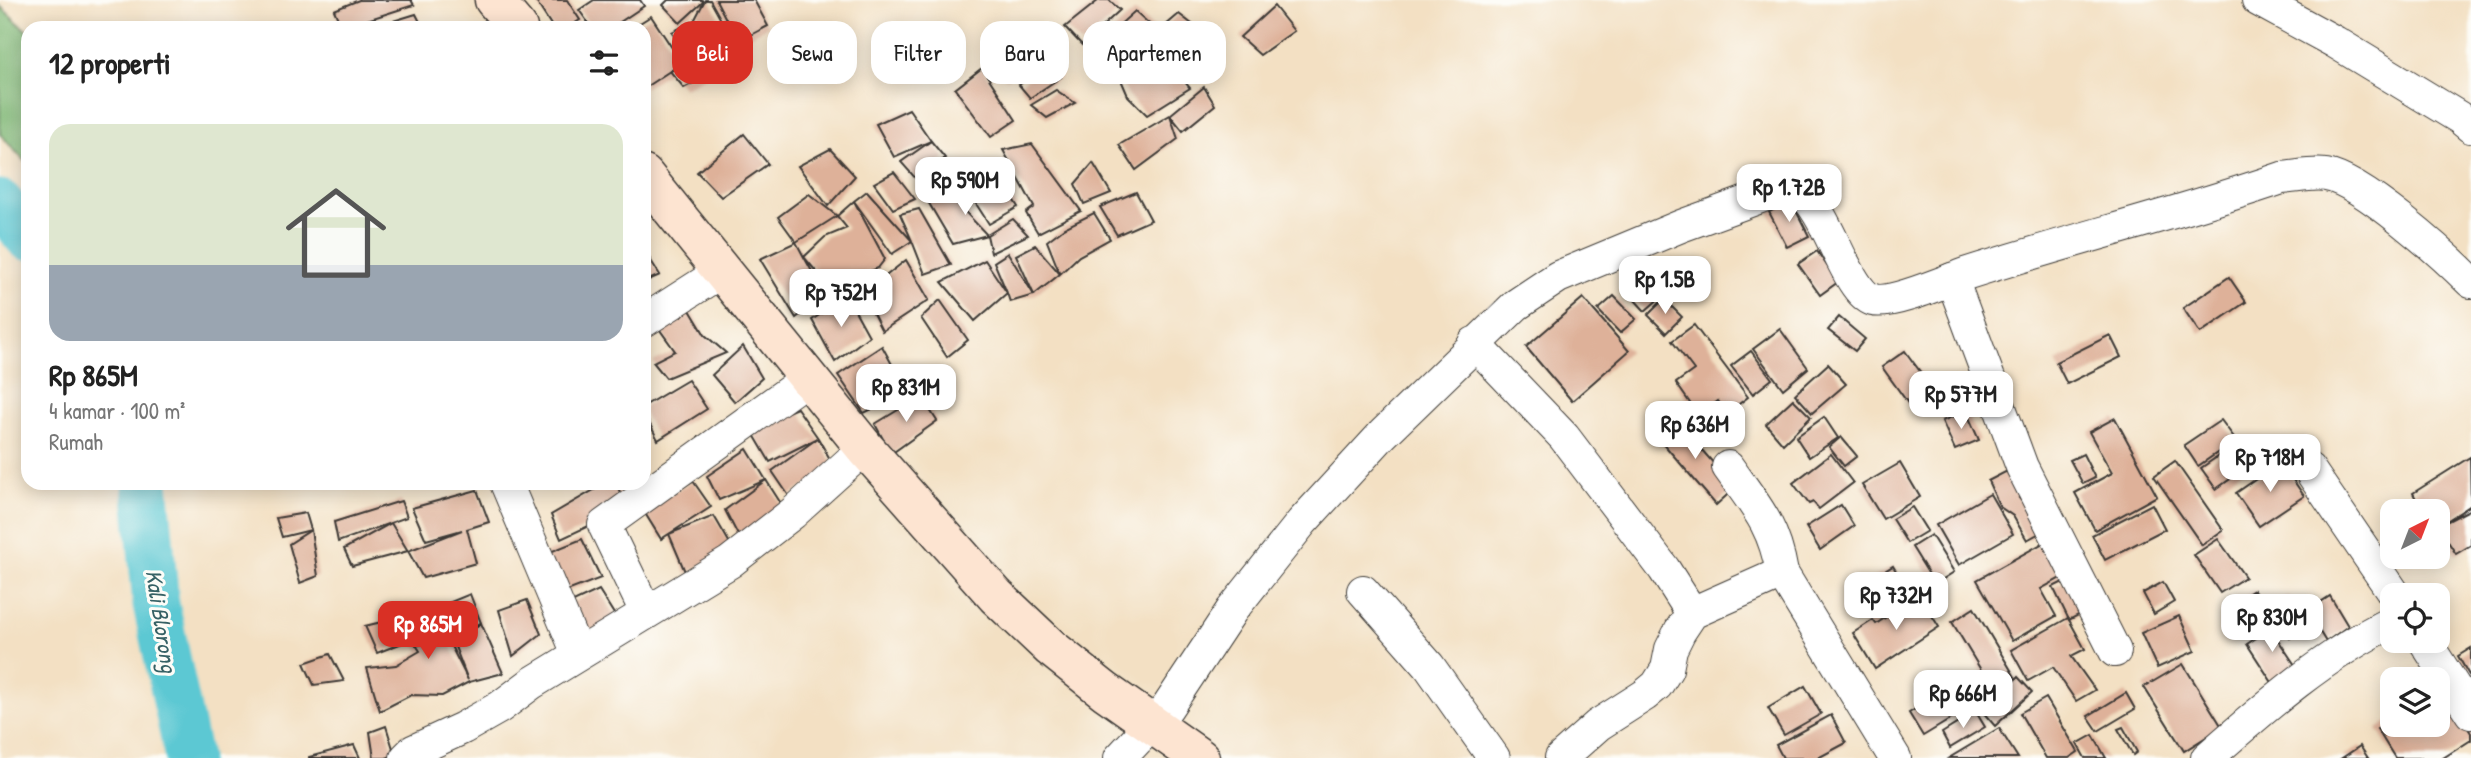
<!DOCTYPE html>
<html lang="id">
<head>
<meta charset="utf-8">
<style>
  :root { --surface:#fff; --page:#f6f6f6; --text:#222; --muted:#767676; --line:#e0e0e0; --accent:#d93025 }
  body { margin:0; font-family:"Patrick Hand",sans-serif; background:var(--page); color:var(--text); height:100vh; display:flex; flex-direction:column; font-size:26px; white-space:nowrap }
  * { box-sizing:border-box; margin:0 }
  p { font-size:23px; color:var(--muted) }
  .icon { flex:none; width:38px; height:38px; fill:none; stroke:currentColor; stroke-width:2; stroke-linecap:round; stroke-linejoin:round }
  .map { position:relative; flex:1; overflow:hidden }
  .panel { position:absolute; left:21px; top:21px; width:630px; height:469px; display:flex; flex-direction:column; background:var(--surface); border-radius:21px; box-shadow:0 4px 18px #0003 }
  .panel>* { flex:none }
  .banner { position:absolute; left:672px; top:21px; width:665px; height:63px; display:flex; gap:14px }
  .needle { width:46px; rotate:42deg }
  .fabs { position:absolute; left:2380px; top:499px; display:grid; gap:14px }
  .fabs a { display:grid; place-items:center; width:70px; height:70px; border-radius:14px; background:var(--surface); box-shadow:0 4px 18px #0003; font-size:35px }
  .price { position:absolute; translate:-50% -60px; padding:0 16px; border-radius:14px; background:#fff; color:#222; font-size:23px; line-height:46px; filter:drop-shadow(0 2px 4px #0008) }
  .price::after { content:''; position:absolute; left:50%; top:42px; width:21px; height:16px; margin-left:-10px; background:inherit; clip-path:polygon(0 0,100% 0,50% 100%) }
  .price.current { background:var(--accent); color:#fff }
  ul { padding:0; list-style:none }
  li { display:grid; align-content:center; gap:14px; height:371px; padding:0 28px }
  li+li { border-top:2px solid var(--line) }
  li span { display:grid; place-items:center; height:217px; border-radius:21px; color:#555 }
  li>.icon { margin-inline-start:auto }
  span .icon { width:126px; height:126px; fill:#fffc; stroke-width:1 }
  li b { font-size:30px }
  h2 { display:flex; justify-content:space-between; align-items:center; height:84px; padding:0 28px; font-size:30px }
  .tag { padding:0 24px; border-radius:21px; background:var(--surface); box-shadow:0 4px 18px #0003; font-size:24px; line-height:63px }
  .tag.current { background:var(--accent); color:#fff }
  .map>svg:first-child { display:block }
  .forest { fill:#80b876; stroke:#4e6a49; stroke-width:2 }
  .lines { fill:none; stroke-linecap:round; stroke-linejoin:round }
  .river { stroke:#5cc8d3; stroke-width:47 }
  .building { fill:#deb199 }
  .street-casing { stroke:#3c3935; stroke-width:34 }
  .secondary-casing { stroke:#3c3935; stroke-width:41 }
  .street { stroke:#fff; stroke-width:32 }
  .secondary { stroke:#fde4d1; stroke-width:38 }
  .labels { text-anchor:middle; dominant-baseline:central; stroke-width:6; stroke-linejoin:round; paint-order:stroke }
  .water-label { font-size:23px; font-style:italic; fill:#366165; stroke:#fdfcf7 }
</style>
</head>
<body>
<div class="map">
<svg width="2471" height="758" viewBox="0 0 2471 758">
  <rect width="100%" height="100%" fill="#fdfcf7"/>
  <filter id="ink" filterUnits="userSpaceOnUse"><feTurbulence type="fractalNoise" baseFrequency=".0143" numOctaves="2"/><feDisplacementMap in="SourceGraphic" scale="14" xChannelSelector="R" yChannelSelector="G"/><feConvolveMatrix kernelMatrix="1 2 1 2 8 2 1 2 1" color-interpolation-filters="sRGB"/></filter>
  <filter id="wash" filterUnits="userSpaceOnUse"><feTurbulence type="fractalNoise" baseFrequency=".00686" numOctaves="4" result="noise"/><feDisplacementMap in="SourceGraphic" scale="28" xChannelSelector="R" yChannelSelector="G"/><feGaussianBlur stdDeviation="1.57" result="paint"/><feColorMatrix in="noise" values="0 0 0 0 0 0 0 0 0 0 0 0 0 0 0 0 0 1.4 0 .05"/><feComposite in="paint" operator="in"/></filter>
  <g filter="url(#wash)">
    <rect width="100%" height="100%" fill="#f3e0c3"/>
    <polygon class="forest" points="0,6 28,32 28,165 0,134"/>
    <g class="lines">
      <g class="river">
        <polyline points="0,203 28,237"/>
        <polyline points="145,483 156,604 188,758"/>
      </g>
    </g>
    <g id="blocks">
      <g class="building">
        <polygon points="359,0 411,0 414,5 342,28 334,10"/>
        <polygon points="535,0 567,0 580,20 567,28 553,28"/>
        <polygon points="594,0 640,0 644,6 611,28 592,28 579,10"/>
        <polygon points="668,0 702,0 703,2 680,23 663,5"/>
        <polygon points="705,0 710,0 730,36 708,48 706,42 682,53 672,32 694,21"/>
        <polygon points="716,0 754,0 768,26 738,42"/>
        <polygon points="1099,0 1109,0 1120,10 1082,45 1065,27"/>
        <polygon points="1274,6 1294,31 1260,55 1240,37"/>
        <polygon points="1135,11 1158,32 1106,73 1086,55"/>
        <polygon points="416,14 423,28 392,28 390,22"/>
        <polygon points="1179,14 1219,45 1191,76 1158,32"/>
        <polygon points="651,16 682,63 670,71 698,60 712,73 684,88 670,71 644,88 644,28 632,28"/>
        <polygon points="1024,33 1041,50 1007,79 990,61"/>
        <polygon points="1154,45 1190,88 1147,115 1128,96 1119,75"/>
        <polygon points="1050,61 1061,77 1030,98 1019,85"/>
        <polygon points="982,68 1016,120 991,137 955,89"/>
        <polygon points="1204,87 1215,105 1183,131 1170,115 1178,139 1136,170 1119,145 1170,115"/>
        <polygon points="1056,90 1075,103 1047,118 1031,105"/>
        <polygon points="909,109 931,141 894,157 876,124"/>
        <polygon points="744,134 768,164 721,197 697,172"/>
        <polygon points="931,141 945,158 917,180 901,162"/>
        <polygon points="1032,144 1081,211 1038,233 1026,213 1034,207 1003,150"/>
        <polygon points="830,149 855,176 828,206 798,166"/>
        <polygon points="1093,163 1111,193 1084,204 1075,184"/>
        <polygon points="894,172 915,199 893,209 874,183"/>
        <polygon points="942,173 962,197 956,202 987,235 1013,219 1028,235 991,253 987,235 953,244 920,188"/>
        <polygon points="997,175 1018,207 989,224 958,176"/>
        <polygon points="867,191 912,241 900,214 919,209 951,265 925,274 912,241 892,254 854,201 885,259 878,268 854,278 836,295 804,257 825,295 796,318 760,259 796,242 804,257 825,237 847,228 837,216 854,201"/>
        <polygon points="1136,192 1151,220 1117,235 1100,207"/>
        <polygon points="809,194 837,216 796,242 778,217"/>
        <polygon points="1791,201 1809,236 1787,247 1769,212"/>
        <polygon points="1094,213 1110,239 1079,256 1060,274 1034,295 1016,255 1035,245 1060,274 1047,241 1064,228"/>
        <polygon points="1817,251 1838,282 1820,295 1798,264"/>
        <polygon points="1008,253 1034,295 1010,302 1007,293 975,321 942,282 985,260 1007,293 994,262"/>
        <polygon points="648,256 660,275 644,282 644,257"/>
        <polygon points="906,260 929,300 882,331 863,294"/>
        <polygon points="1640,272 1662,296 1645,311 1623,287"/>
        <polygon points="2229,277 2246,302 2200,333 2183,308"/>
        <polygon points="847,296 869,336 835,362 812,320"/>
        <polygon points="1614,296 1636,319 1620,333 1598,310"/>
        <polygon points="1583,298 1629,351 1572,401 1526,347"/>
        <polygon points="1664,299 1682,317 1666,333 1648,315"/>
        <polygon points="940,300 968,340 947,357 921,318"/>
        <polygon points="687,305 705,335 726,353 666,378 653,362 675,351 655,323"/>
        <polygon points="1839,317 1865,339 1855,351 1828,330"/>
        <polygon points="1694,325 1748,397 1727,413 1718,401 1699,416 1676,383 1694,370 1672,341"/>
        <polygon points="1780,329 1808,368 1783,389 1753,349"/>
        <polygon points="2110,335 2121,357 2067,384 2056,362"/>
        <polygon points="743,346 762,378 735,402 712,375"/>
        <polygon points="882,346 907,392 864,413 838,375"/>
        <polygon points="1751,351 1772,379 1753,394 1731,366"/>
        <polygon points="1905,351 1941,400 1918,417 1882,367"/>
        <polygon points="1828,364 1846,384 1812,413 1795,394"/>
        <polygon points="688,380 707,409 658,440 644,413 644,406"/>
        <polygon points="921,396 937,421 891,454 875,424"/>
        <polygon points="1793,399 1811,417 1783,444 1766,424"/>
        <polygon points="797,408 818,438 835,468 789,496 772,471 818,438 770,462 750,428"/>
        <polygon points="1966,411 1979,440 1955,450 1942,421"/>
        <polygon points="1824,417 1838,438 1809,457 1796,437"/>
        <polygon points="1674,418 1735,488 1716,505 1655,434"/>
        <polygon points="2115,418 2157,496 2095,530 2075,493 2112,473 2089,432"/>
        <polygon points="2221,420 2236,440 2198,466 2184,445"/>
        <polygon points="1841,437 1857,456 1844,466 1829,447"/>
        <polygon points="2236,444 2250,465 2216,489 2201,468"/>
        <polygon points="747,449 766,480 719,500 707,476"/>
        <polygon points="1831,454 1853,483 1819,509 1813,502 1809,504 1793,483"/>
        <polygon points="2083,454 2095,478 2083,484 2070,460"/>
        <polygon points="2470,457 2471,505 2442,524 2471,509 2471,545 2456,554 2438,526 2438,511 2422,511 2413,493"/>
        <polygon points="2175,461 2223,530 2202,545 2154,476"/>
        <polygon points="2281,462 2304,496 2259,526 2236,493"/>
        <polygon points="1900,463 1920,497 1883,519 1862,485"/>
        <polygon points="2015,467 2029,491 2019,498 2045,530 2027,540 2013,516 2000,507 1988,481"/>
        <polygon points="766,480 787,513 742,543 725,510"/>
        <polygon points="693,481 711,507 669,534 714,516 732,547 686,574 669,534 661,539 643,510"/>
        <polygon points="606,483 616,483 627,508 561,539 551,515"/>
        <polygon points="477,490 489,522 467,529 476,563 423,578 408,551 352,566 344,549 391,523 408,551 462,530 426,540 412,508"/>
        <polygon points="1990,494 2013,534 1959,565 1936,525"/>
        <polygon points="401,501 407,517 338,542 334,522"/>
        <polygon points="2152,504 2165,529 2105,560 2092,535"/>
        <polygon points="1841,505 1854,526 1820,550 1806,527"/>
        <polygon points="1912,507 1927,531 1907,543 1892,519"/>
        <polygon points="306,513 311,530 282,537 276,518"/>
        <polygon points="311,530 318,576 300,583 289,544"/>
        <polygon points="1931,535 1954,572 1935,584 1912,547"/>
        <polygon points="2054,537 2073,571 2041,589 2056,616 2012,641 1977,580"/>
        <polygon points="582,539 601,578 562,593 545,554"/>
        <polygon points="2218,539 2245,577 2220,593 2194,555"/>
        <polygon points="1893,566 1911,596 1888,610 1870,580"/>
        <polygon points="2073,577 2090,609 2069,620 2053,587"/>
        <polygon points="2163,582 2174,602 2154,614 2143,593"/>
        <polygon points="599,590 619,622 578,635 569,604"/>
        <polygon points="2254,590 2265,608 2236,625 2225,608"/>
        <polygon points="470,594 481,623 447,638 436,608"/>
        <polygon points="1919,595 1939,627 1875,669 1853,633 1873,620 1876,624"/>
        <polygon points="2288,595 2308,625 2290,638 2269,608"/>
        <polygon points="2330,596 2348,626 2326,642 2307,611"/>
        <polygon points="527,600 541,634 513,656 499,610"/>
        <polygon points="418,607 433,637 418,645 447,638 468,680 454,644 481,623 503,673 469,682 442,696 411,695 380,711 367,668 396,665 420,651 398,618 410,640 377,653 365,626 398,618"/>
        <polygon points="1974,608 2015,677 1993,690 1952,622"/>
        <polygon points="2260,613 2301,674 2277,690 2247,644 2259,636 2249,621"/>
        <polygon points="2179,616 2195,651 2157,668 2141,633"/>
        <polygon points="2068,618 2085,649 2071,656 2095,690 2076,701 2053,667 2028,681 2011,650"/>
        <polygon points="2471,648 2471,673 2469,675 2458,656"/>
        <polygon points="330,654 344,681 314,685 304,663"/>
        <polygon points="2183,664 2222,727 2184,751 2144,687"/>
        <polygon points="2018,677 2032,692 1995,726 1982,711"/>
        <polygon points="1965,679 1982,706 1965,717 1961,713 1923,736 1909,713"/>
        <polygon points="1805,686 1821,714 1784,735 1768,708"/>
        <polygon points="2443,688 2471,733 2471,740 2443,758 2395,758 2377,729 2392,719 2392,724 2438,724 2438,691"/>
        <polygon points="2126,693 2135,709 2098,731 2088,716"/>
        <polygon points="2046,698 2078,752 2069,758 2046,758 2020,713"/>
        <polygon points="1976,712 1985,727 1950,748 1942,733"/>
        <polygon points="1831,715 1846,743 1818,758 1783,758 1776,745"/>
        <polygon points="386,726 395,755 386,758 374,758 370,732"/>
        <polygon points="2123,727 2137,752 2133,755 2118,729"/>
        <polygon points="1999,728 2018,758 1949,758"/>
        <polygon points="2093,735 2106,758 2085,758 2077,744"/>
        <polygon points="354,745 360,758 309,758 309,757"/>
        <polygon points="2360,746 2368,758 2342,758"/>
      </g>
    </g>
  </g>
  <g filter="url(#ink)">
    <use href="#blocks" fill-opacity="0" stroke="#3c3935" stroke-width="2"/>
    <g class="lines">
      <g class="street-casing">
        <g id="street">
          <polyline points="2258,0 2335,42 2460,118 2471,127"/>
          <polyline points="1952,279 2022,467 2115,651"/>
          <polyline points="644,321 722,271"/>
          <polyline points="1474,343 1564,437 1664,569 1692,613"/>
          <path d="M1728 467C1755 505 1774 525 1782 573L1895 758"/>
          <polyline points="2309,469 2395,595"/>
          <polyline points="506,483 578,654"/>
          <polyline points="1363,591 1429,666 1494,758"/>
          <polyline points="646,612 604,525 808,378"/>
          <polyline points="2424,640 2471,713"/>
          <polyline points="406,758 413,751 463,728 500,707 532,683 730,562 793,513 865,448"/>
          <path d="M1120 758 1167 708 1232 610 1302 522 1383 434 1516 305 1558 277 1681 226 1774 192 1800 191C1829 213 1846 291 1873 300 1891 305 1946 281 1965 274 2070 240 2178 214 2282 178 2296 177 2312 173 2326 175 2362 181 2444 255 2471 282"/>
          <polyline points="1561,758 1598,725 1645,695 1657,685 1667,669 1671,649 1680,631 1692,613 1782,573"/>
          <path d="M2207 758C2264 708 2324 655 2392 622"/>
        </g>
      </g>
      <g class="secondary-casing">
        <g id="secondary">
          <polyline points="494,0 518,28"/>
          <polyline points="644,175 865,448 996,596 1051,648 1105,691 1200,758"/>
        </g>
      </g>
      <use href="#street" class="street"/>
      <use href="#secondary" class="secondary"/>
    </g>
  </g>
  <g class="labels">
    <g class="water-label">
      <text transform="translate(162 621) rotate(81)">Kali Blorong</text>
    </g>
  </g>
</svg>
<div class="fabs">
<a><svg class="needle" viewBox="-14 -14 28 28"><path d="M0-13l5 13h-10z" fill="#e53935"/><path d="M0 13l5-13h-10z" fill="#767676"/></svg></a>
<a><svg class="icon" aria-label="locate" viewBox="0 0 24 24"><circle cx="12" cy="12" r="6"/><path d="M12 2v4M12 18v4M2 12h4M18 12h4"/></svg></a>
<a><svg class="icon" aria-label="layers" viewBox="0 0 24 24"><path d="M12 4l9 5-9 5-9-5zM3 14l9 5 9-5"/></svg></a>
</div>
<b class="price" style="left:965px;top:217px">Rp 590M</b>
<b class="price" style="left:1789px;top:224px">Rp 1.72B</b>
<b class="price" style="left:1665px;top:316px">Rp 1.5B</b>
<b class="price" style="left:841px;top:329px">Rp 752M</b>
<b class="price" style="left:906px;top:424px">Rp 831M</b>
<b class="price" style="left:1961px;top:431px">Rp 577M</b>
<b class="price" style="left:1695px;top:461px">Rp 636M</b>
<b class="price" style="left:2270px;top:494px">Rp 718M</b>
<b class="price" style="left:1896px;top:632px">Rp 732M</b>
<b class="price" style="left:2272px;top:654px">Rp 830M</b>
<b class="price current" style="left:428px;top:661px">Rp 865M</b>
<b class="price" style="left:1963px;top:730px">Rp 666M</b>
<div class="banner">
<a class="tag current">Beli</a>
<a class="tag">Sewa</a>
<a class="tag">Filter</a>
<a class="tag">Baru</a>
<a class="tag">Apartemen</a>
</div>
<section class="panel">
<h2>12 properti<svg class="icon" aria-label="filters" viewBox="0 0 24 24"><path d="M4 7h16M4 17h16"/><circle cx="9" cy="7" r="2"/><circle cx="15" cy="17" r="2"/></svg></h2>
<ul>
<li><span style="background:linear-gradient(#dfe7d0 65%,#9aa5b1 0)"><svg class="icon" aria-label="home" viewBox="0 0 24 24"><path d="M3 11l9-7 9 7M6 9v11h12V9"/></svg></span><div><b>Rp 865M</b><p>4 kamar · 100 m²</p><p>Rumah</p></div></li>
</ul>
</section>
</div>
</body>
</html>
